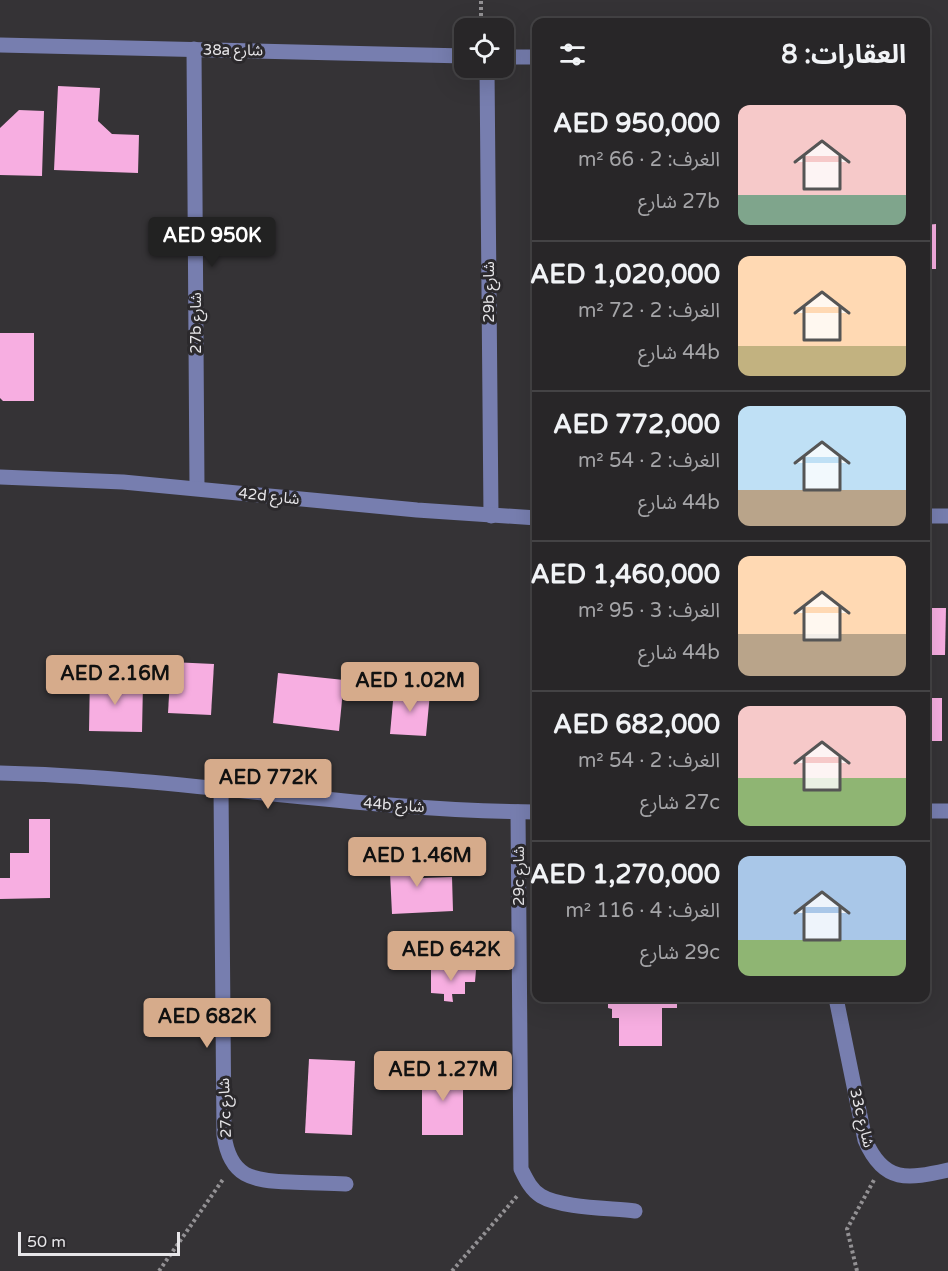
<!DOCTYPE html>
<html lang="ar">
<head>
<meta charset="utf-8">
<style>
  :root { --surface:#282628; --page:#343234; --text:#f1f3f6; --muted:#a5a5a8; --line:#444345; --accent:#d6ab8b }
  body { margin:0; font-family:"Varela Round","Noto Sans Arabic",sans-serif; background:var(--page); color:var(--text); direction:rtl; height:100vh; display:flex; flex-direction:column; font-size:22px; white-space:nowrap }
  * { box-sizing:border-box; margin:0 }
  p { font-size:20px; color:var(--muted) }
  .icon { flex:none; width:33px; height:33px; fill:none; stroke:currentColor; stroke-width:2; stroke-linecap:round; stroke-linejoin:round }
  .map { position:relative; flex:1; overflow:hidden; direction:ltr }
  .sheet { position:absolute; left:532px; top:18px; width:398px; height:984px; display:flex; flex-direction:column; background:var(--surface); border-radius:12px; box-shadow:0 6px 24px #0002,0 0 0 2px var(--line); direction:rtl }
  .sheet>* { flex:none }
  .fabs { position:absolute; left:454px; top:18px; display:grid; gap:12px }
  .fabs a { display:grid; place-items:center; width:60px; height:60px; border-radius:12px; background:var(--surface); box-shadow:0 6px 24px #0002,0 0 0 2px var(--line); font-size:30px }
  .scale { position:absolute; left:18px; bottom:15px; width:162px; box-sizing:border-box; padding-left:6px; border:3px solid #e7e6e9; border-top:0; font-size:16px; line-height:21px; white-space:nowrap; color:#e7e6e9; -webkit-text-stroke:4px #2b292c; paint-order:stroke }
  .price { position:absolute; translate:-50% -51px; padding:0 14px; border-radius:6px; background:var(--accent); color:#111; font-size:20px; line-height:39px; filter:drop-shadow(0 2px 3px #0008) }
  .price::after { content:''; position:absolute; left:50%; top:36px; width:18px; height:14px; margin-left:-9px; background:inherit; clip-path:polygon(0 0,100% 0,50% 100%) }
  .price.current { background:#222; color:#fff }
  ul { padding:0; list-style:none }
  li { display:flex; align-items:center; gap:18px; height:150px; padding:0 24px }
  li+li { border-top:2px solid var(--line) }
  li span { display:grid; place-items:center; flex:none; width:168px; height:120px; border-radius:12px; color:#555 }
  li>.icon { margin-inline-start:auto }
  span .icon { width:72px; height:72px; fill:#fffc; stroke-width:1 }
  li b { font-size:26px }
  h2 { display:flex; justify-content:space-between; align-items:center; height:72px; padding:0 24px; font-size:26px }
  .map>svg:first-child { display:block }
  .building { fill:#f7aee1 }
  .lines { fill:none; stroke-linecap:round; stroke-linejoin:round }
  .path { stroke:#939194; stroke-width:4; stroke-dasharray:3 3; stroke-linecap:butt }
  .minor { stroke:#777eaf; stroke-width:15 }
  .labels { text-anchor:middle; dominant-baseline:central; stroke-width:6; stroke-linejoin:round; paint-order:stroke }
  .street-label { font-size:15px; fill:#e7e6e9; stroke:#2b292c }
</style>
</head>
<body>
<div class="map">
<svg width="948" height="1271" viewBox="0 0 948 1271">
  <rect width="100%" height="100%" fill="#353336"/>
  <g class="building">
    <polygon points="58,86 100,88 98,121 112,134 139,135 138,173 54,170"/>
    <polygon points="19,110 44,111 42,176 0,175 0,128"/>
    <polygon points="936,224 936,269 926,269 926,225"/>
    <polygon points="0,333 34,333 34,401 3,401 0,398"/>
    <polygon points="926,353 927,353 929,381 926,381"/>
    <polygon points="931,417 932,447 926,448 926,418"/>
    <polygon points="926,608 946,608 945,655 926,655"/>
    <polygon points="171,662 214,664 211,715 168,713"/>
    <polygon points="90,672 109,673 109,693 127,693 127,682 143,683 142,732 89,731"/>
    <polygon points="278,673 344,680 339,731 273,723"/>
    <polygon points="394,690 430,693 426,736 390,734"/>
    <rect x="926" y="698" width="16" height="43"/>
    <polygon points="29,819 50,819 50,898 0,899 0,878 10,878 10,853 29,853"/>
    <polygon points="402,851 402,858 413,858 422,870 422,878 452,877 453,911 392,914 389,852"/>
    <polygon points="431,969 476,970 475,982 465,982 465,994 452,994 453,1002 444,1001 444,994 431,993"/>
    <polygon points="608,998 677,998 677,1008 662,1008 662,1046 619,1046 619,1018 612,1018 612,1009 608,1008"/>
    <polygon points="309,1059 355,1061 352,1135 305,1133"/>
    <polygon points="463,1068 463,1135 422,1135 422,1069"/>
  </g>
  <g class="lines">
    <g class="path">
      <polyline points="481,28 481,0"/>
      <polyline points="159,1271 224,1178"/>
      <polyline points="452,1271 518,1195"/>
      <polyline points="857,1271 847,1229 874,1180"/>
    </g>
    <g class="minor">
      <polyline points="0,45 465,56"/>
      <polyline points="194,49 197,488"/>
      <polyline points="504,57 537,57"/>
      <polyline points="487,68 491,516"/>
      <polyline points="0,477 123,482 417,510 537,518"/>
      <polyline points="926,516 948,516"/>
      <path d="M0 773C180 777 357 811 537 812"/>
      <path d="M221 788 224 1135C230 1177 252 1181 290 1182 308 1183 327 1183 346 1184"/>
      <polyline points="926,811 948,811"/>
      <path d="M518 812 521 1169C526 1179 531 1190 541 1196 561 1208 610 1208 635 1211"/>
      <path d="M836 998 865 1140C884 1184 908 1179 948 1170"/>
    </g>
  </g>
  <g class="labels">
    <g class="street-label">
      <text transform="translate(233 50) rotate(1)">38a شارع</text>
      <text transform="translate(489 292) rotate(-90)">29b شارع</text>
      <text transform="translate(196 323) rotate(-90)">27b شارع</text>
      <text transform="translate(269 496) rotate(6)">42d شارع</text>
      <text transform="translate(394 805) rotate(4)">44b شارع</text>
      <text transform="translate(519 876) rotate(-90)">29c شارع</text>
      <text transform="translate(225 1108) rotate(-92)">27c شارع</text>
      <text transform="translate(862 1118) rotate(76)">33c شارع</text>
    </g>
  </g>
</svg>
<div class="fabs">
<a><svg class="icon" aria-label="locate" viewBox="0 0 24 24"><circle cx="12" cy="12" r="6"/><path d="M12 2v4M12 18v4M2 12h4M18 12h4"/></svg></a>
</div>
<div class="scale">50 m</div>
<b class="price current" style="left:212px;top:268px">AED 950K</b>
<b class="price" style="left:115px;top:706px">AED 2.16M</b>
<b class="price" style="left:410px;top:713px">AED 1.02M</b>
<b class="price" style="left:268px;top:810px">AED 772K</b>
<b class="price" style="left:417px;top:888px">AED 1.46M</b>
<b class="price" style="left:451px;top:982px">AED 642K</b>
<b class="price" style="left:207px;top:1049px">AED 682K</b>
<b class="price" style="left:443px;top:1102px">AED 1.27M</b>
<section class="sheet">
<h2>العقارات: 8<svg class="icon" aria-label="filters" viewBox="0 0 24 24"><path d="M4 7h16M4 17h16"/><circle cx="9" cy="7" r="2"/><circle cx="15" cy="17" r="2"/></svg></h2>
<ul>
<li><span style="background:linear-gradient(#f6c9c9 75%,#7fa58c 0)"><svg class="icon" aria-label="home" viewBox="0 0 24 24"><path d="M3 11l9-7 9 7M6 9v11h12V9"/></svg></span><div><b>AED 950,000</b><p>الغرف: 2 · 66 m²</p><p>27b شارع</p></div></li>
<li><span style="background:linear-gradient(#ffd9b3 75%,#c2b280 0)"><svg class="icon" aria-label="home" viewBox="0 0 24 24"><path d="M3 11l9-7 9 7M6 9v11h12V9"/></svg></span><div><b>AED 1,020,000</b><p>الغرف: 2 · 72 m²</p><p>44b شارع</p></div></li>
<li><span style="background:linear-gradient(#bfe0f5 70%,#b9a48a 0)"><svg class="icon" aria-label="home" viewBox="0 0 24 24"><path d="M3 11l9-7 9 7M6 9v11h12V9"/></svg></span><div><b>AED 772,000</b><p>الغرف: 2 · 54 m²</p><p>44b شارع</p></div></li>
<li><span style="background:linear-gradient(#ffd9b3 65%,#b9a48a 0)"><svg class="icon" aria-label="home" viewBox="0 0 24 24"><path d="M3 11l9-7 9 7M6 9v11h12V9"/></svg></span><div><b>AED 1,460,000</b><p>الغرف: 3 · 95 m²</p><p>44b شارع</p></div></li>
<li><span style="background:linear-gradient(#f6c9c9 60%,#8fb573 0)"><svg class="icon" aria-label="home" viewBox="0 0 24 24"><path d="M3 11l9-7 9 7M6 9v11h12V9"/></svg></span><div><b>AED 682,000</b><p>الغرف: 2 · 54 m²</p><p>27c شارع</p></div></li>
<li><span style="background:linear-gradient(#a9c7e8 70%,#8fb573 0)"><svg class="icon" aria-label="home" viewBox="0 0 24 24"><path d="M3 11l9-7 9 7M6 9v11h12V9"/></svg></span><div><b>AED 1,270,000</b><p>الغرف: 4 · 116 m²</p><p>29c شارع</p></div></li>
</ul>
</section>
</div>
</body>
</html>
